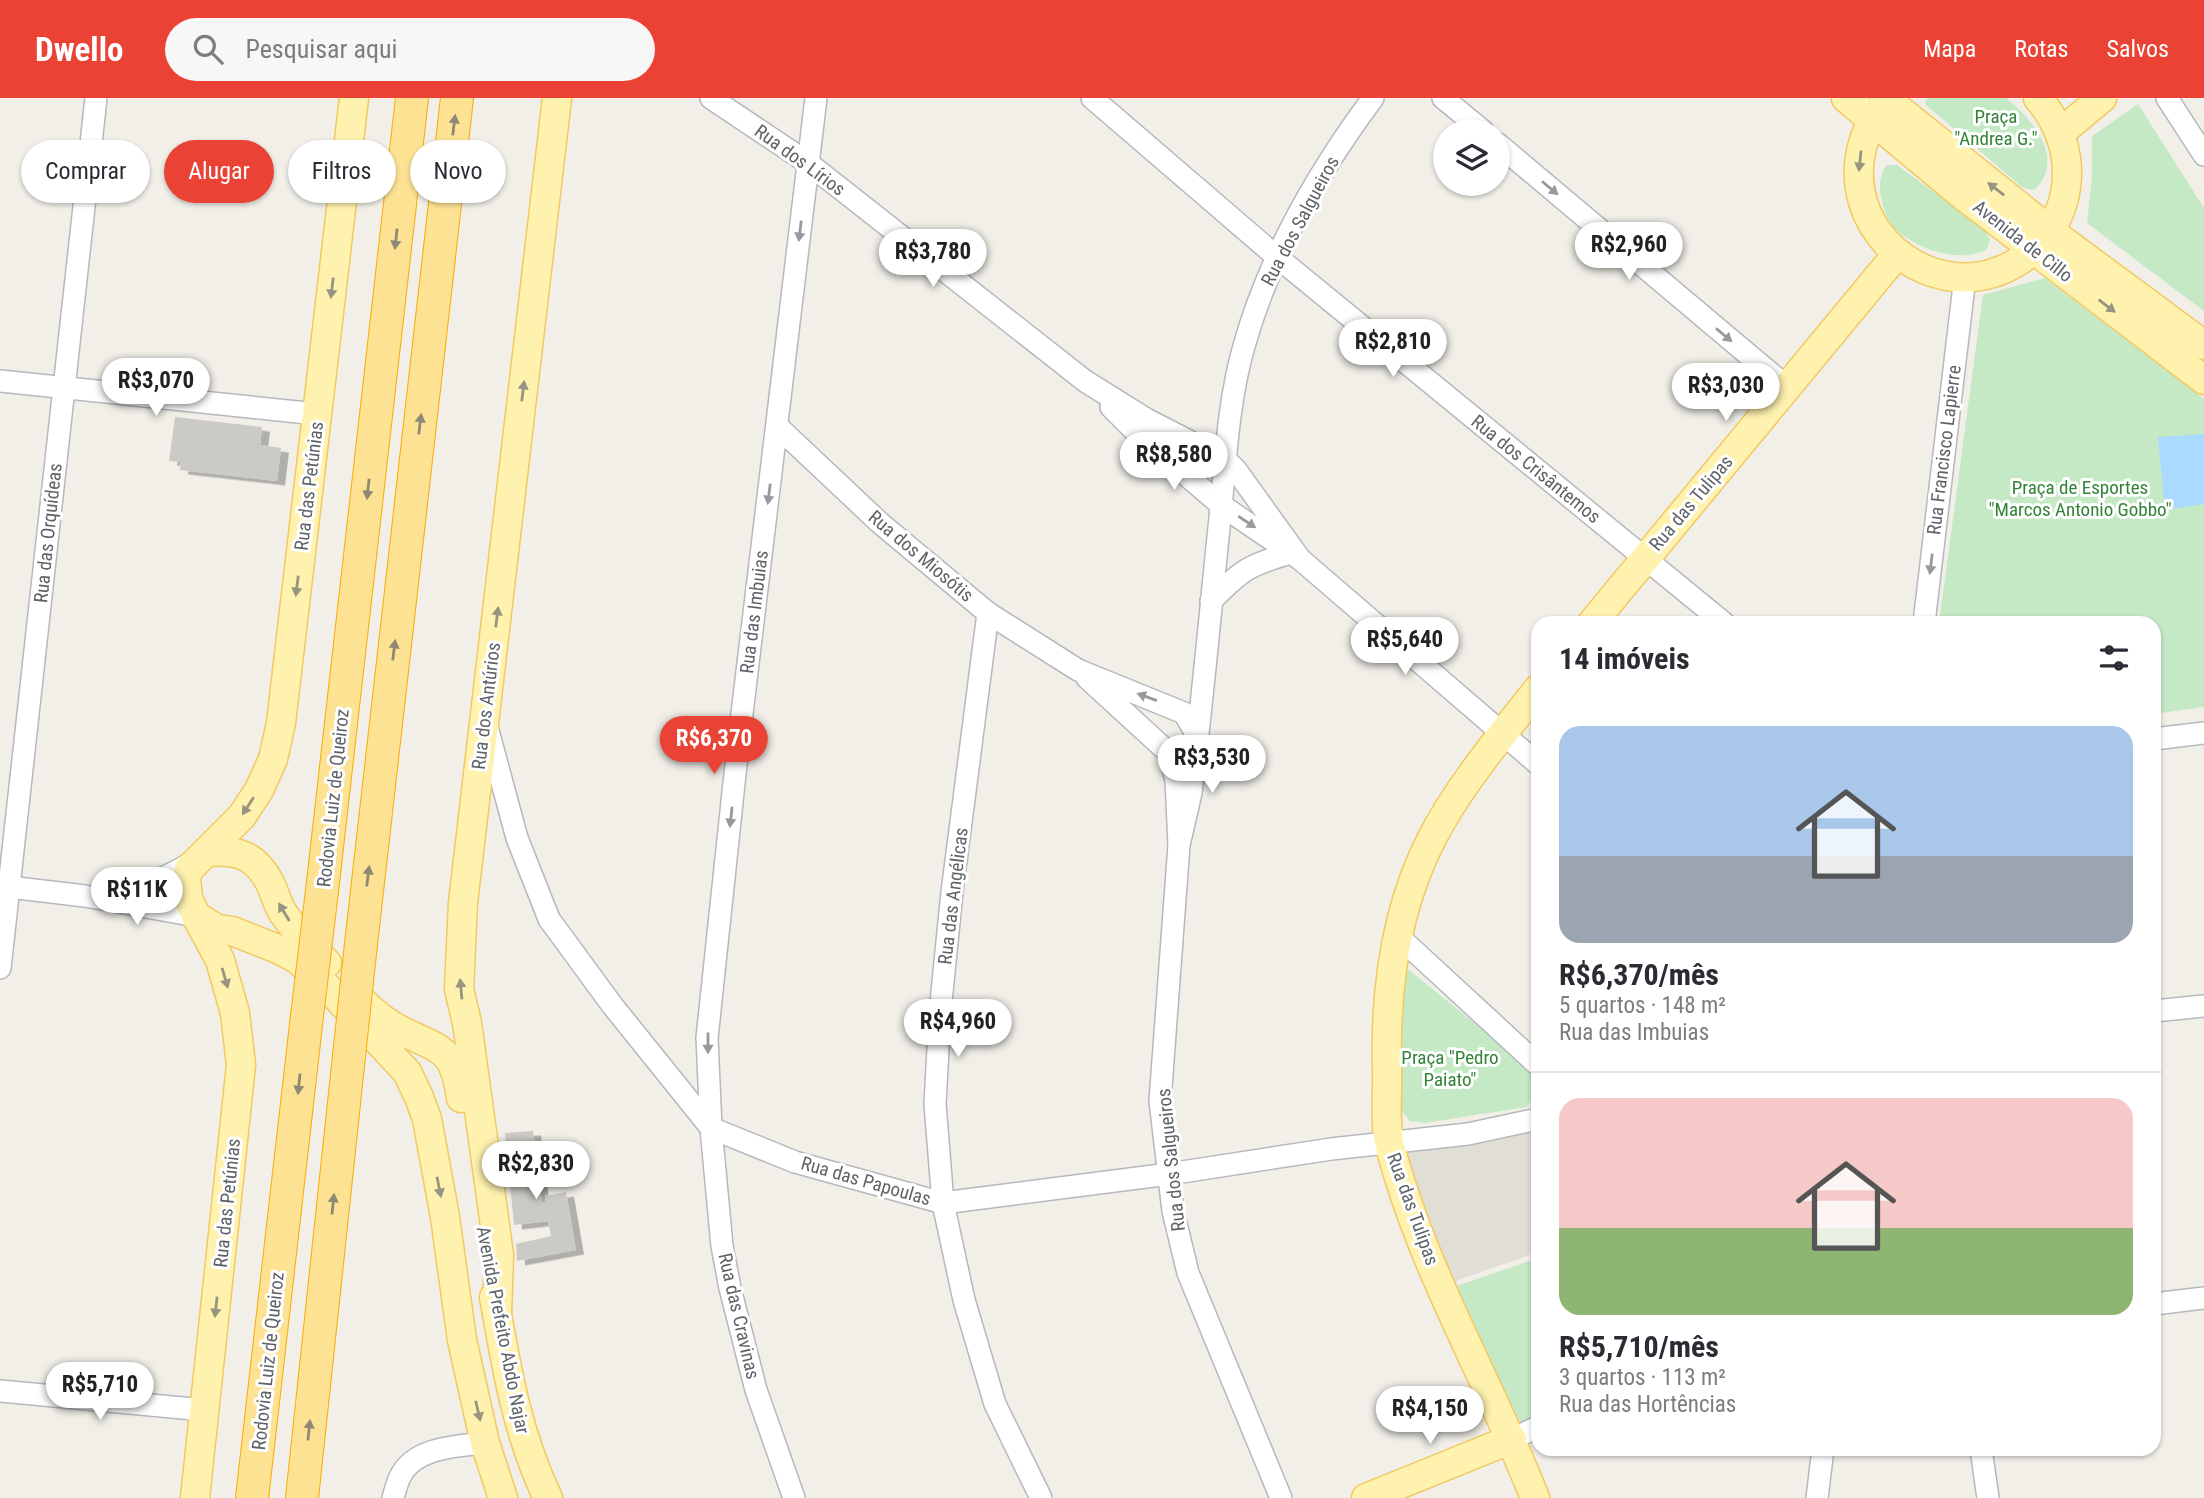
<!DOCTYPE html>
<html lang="pt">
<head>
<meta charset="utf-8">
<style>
  :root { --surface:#fff; --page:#f7f7f7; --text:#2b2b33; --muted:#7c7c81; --line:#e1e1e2; --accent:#ea4335 }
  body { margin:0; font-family:"Roboto Condensed",sans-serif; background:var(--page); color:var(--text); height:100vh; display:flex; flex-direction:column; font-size:26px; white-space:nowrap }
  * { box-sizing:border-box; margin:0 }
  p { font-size:23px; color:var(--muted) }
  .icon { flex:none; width:38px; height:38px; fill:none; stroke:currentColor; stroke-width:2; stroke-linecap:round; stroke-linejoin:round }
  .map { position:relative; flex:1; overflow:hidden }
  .side { position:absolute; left:1531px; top:518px; width:630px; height:840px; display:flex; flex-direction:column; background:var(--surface); border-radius:21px; box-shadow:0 2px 5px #0004 }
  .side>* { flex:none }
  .top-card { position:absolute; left:21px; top:42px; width:665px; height:63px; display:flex; gap:14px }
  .tools { position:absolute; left:1433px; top:21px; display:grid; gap:14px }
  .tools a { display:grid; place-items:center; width:77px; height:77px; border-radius:50%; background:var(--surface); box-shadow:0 2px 5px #0004; font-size:35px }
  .price { position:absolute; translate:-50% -60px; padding:0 16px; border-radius:24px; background:#fff; color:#222; font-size:23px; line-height:46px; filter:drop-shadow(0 2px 4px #0008) }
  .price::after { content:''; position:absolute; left:50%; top:42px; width:21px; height:16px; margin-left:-10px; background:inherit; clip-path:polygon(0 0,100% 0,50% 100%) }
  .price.on { background:var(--accent); color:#fff }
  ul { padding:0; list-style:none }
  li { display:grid; align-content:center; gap:14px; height:371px; padding:0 28px }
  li+li { border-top:2px solid var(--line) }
  li span { display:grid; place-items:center; height:217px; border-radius:21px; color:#555 }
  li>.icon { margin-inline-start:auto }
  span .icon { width:126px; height:126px; fill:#fffc; stroke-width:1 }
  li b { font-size:30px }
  h2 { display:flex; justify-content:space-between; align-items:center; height:84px; padding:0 28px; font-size:30px }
  .chip { padding:0 24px; border-radius:32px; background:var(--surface); box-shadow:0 2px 5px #0004; font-size:24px; line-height:63px }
  .chip.on { background:var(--accent); color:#fff }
  header { display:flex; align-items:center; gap:42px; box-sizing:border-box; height:98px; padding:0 35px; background:var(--accent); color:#fff }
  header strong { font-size:33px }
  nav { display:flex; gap:38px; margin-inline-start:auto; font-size:24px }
  .search { width:490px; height:63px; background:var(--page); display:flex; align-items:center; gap:18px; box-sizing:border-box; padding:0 24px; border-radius:38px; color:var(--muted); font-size:26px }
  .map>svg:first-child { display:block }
  .education { fill:#e1ded6 }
  .green { fill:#c5e8c5 }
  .water { fill:#aadaff }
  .building { fill:#cccac5; filter:url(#shadow) }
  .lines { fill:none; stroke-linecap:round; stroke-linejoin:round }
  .minor-casing { stroke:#b5b8bc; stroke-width:24 }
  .major-casing { stroke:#f2c960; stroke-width:31 }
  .highway-casing { stroke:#f9ab00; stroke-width:34 }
  .minor { stroke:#fff; stroke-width:21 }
  .major { stroke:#fff2af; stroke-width:28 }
  .highway { stroke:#fde293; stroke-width:32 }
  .highway-bridge-casing { stroke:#f9ab00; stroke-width:34; stroke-linecap:butt }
  .highway-bridge { stroke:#fde293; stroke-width:32 }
  .oneway { fill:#8e8975 }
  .oneway2 { fill:#979581 }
  .oneway3 { fill:#979a9d }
  .labels { text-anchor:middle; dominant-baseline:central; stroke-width:6; stroke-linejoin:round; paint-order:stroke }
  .park-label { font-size:19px; fill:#348238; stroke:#fff }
  .street-label { font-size:19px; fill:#5f6368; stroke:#fff }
</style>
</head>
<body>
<header>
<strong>Dwello</strong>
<div class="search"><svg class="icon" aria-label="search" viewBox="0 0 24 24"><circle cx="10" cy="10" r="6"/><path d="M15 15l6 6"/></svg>Pesquisar aqui</div>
<nav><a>Mapa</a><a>Rotas</a><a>Salvos</a></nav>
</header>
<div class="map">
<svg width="2204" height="1400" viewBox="0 0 2204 1400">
  <defs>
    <filter id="shadow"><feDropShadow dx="8" dy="4.5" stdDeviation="0" flood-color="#0004"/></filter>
  </defs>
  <rect width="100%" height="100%" fill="#f1efe8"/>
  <polygon class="education" points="1538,1028 1538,1154 1450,1185 1404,1051"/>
  <g class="green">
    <path d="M1927 0H2006C2032 21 2067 61 2034 92L2023 90 1925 6Z"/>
    <polygon points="2138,6 2204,110 2204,213 2087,125 2092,80 2092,38"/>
    <path d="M1887 67H1897L1986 133 1990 142 1987 151C1962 167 1911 150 1893 128 1881 113 1874 82 1887 67Z"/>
    <polygon points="2045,180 2204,301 2204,609 2154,616 2154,525 1939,525 1983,197"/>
    <path d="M1409 872 1535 974C1540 989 1537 998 1526 1009L1425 1025 1410 1023 1401 1012 1396 878 1398 873Z"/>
    <polygon points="1538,1160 1538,1326 1512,1341 1451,1190"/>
  </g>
  <polygon class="water" points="2204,336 2204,406 2165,412 2158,339"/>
  <g class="building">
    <polygon points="175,319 262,329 260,347 281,350 277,383 180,372 181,364 169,363"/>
    <polygon points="533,1033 542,1105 546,1104 545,1098 566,1094 576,1152 517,1163 516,1146 551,1138 548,1123 514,1127 505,1035"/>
  </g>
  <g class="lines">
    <g class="minor-casing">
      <g id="minor">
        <polyline points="711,0 808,65 1085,283 1146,321 1226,362 1236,372 1300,461"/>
        <polyline points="1092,0 1277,159 1724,525"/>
        <polyline points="1443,0 1483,33"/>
        <polyline points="2167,0 2204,57"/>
        <polyline points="1498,46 1788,290"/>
        <polyline points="0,283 317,316"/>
        <polyline points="1111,309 1136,334 1221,407 1300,461 1538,666"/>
        <polyline points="777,328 880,425 988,515 1078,572 1184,615 1198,639"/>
        <path d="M1211 503C1242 472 1248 467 1291 455"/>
        <polyline points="988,515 952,794 940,914 935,1006 943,1105 964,1202 995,1306 1041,1400"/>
        <polyline points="1924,525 1965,179"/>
        <polyline points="1087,580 1169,655"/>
        <polyline points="487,629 517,740 549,821 612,907 711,1030 795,1064 943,1105 1169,1076 1331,1051 1468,1036 1538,1021"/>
        <polyline points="2154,641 2204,635"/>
        <polyline points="1169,655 1176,682 1179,747 1160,1003 1173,1113 1188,1175 1281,1400"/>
        <path d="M1179 747 1191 695C1203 600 1211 505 1221 410 1226 356 1229 300 1244 248 1269 159 1318 74 1373 0"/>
        <polyline points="0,788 85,798 196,818"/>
        <path d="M104 795C143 790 163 782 196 762"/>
        <polyline points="1398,838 1538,967"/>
        <polyline points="0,870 96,0"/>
        <polyline points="2154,913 2204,908"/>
        <polyline points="2154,1206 2204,1200"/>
        <polyline points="0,1293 204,1312"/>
        <polyline points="1512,1341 1538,1329"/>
        <polyline points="1981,1351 1988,1400"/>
        <path d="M393 1400C395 1393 397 1385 400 1379 414 1349 458 1348 485 1345"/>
        <polyline points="794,1400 756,1292 730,1190 722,1148 711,1030 707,940 737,657 816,0"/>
        <polyline points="1817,1400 1823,1351"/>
      </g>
    </g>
    <g class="major-casing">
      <g id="major">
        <polyline points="354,0 281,625 273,661 259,692 242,718 189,771 186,781 188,800 196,818 217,831 232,833 278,851 297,861 329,891 407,974 419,999 427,1021 445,1119 462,1242 485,1345 503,1400"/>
        <polyline points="1846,0 1961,96 2204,282"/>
        <polyline points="1885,0 2050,133 2204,247"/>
        <path d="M1889 0C1863 28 1852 67 1863 104 1882 166 1956 200 2014 166 2076 129 2083 52 2038 0"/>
        <polyline points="2060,35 2102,0"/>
        <polyline points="1592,525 1897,156"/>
        <path d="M207 754C237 752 255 756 270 785 275 795 277 806 283 815 296 834 312 849 327 865"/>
        <path d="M364 905C375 916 389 927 404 934 444 953 454 952 461 1000"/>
        <path d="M494 1199C506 1268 517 1336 548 1400"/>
        <polyline points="497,1215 499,1157 467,925 459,891 463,805 557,0"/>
        <polyline points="195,1400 241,967 235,915 220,862 196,818"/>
        <polyline points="1366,1400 1512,1341"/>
        <path d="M1535 1400C1489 1282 1422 1171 1390 1048 1384 1026 1388 992 1387 969 1385 892 1396 811 1431 742 1458 689 1501 638 1538 591"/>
      </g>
    </g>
    <g class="highway-casing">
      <g id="highway">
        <polyline points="322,793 412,0"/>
        <polyline points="361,846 457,0"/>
        <polyline points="252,1400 307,918"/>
        <polyline points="302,1400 349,958"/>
      </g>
    </g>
    <use href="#minor" class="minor"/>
    <use href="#major" class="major"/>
    <use href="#highway" class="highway"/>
    <g class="highway-bridge-casing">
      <g id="highway-bridge">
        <polyline points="307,918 322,793"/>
        <polyline points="349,958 361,846"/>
      </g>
    </g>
    <use href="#highway-bridge" class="highway-bridge"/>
  </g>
  <defs><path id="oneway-solid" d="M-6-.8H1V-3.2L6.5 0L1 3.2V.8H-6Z" transform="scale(1.75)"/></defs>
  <g class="oneway">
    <use href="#oneway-solid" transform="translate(454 27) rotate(-83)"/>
    <use href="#oneway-solid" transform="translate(396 141) rotate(96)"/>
    <use href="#oneway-solid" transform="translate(420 326) rotate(-83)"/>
    <use href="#oneway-solid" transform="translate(368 391) rotate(96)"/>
    <use href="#oneway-solid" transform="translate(394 552) rotate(-83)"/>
    <use href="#oneway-solid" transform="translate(368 778) rotate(-83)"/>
    <use href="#oneway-solid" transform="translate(299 986) rotate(96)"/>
    <use href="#oneway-solid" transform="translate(333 1106) rotate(-84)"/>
    <use href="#oneway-solid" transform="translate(309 1332) rotate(-84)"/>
  </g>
  <g class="oneway2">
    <use href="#oneway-solid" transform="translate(1860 63) rotate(96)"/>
    <use href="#oneway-solid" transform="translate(1996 91) rotate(-142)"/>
    <use href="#oneway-solid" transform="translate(332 190) rotate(97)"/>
    <use href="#oneway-solid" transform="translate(2107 208) rotate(37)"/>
    <use href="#oneway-solid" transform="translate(523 293) rotate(-83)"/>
    <use href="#oneway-solid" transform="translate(297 488) rotate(97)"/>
    <use href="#oneway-solid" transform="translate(497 519) rotate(-83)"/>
    <use href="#oneway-solid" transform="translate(248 708) rotate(123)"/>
    <use href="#oneway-solid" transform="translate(284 814) rotate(-121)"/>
    <use href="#oneway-solid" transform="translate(225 880) rotate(74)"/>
    <use href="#oneway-solid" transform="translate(461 891) rotate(-95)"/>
    <use href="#oneway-solid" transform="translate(439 1089) rotate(79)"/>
    <use href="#oneway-solid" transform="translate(216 1209) rotate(96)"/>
    <use href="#oneway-solid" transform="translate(478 1313) rotate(77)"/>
  </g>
  <g class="oneway3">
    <use href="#oneway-solid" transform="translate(1550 90) rotate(40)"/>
    <use href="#oneway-solid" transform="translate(800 133) rotate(97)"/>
    <use href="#oneway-solid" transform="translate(1724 237) rotate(40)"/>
    <use href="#oneway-solid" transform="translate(769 396) rotate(97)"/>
    <use href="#oneway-solid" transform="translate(1247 424) rotate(34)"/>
    <use href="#oneway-solid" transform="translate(1931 466) rotate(97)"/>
    <use href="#oneway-solid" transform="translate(1147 599) rotate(-160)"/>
    <use href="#oneway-solid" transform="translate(731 719) rotate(96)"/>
    <use href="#oneway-solid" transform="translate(708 945) rotate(90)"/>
  </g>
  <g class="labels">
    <g class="park-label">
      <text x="1996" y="18">Praça<tspan x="1996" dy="22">"Andrea G."</tspan></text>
      <text x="2080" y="389">Praça de Esportes<tspan x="2080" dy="22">"Marcos Antonio Gobbo"</tspan></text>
      <text x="1450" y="959">Praça "Pedro<tspan x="1450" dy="22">Paiato"</tspan></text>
    </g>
    <g class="street-label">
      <text transform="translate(800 62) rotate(36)">Rua dos Lírios</text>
      <text transform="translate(1300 123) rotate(-62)">Rua dos Salgueiros</text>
      <text transform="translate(2023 143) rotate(38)">Avenida de Cillo</text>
      <text transform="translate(1944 352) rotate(-83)">Rua Francisco Lapierre</text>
      <text transform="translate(1536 371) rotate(39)">Rua dos Crisântemos</text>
      <text transform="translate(309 388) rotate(-83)">Rua das Petúnias</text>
      <text transform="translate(1691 405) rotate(-50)">Rua das Tulipas</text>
      <text transform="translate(48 435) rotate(-84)">Rua das Orquídeas</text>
      <text transform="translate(921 458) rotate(40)">Rua dos Miosótis</text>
      <text transform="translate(754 514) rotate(-83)">Rua das Imbuias</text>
      <text transform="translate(486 608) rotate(-83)">Rua dos Antúrios</text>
      <text transform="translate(333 700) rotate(-84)">Rodovia Luiz de Queiroz</text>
      <text transform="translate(953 798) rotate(-83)">Rua das Angélicas</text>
      <text transform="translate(1171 1062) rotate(-96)">Rua dos Salgueiros</text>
      <text transform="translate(866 1083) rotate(16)">Rua das Papoulas</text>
      <text transform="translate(227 1105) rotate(-84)">Rua das Petúnias</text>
      <text transform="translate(1413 1111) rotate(70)">Rua das Tulipas</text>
      <text transform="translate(739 1218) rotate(77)">Rua das Cravinas</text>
      <text transform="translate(503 1232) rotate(79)">Avenida Prefeito Abdo Najar</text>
      <text transform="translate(268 1263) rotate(-84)">Rodovia Luiz de Queiroz</text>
    </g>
  </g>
</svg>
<div class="tools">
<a><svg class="icon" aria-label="layers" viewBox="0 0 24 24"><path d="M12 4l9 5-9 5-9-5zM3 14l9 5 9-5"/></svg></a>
</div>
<b class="price" style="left:1629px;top:184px">R$2,960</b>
<b class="price" style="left:933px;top:191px">R$3,780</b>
<b class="price" style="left:1393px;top:281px">R$2,810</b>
<b class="price" style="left:156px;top:320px">R$3,070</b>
<b class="price" style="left:1726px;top:325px">R$3,030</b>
<b class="price" style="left:1174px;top:394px">R$8,580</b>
<b class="price" style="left:1405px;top:579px">R$5,640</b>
<b class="price on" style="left:714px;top:678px">R$6,370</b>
<b class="price" style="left:1212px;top:697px">R$3,530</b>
<b class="price" style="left:137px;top:829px">R$11K</b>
<b class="price" style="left:958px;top:961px">R$4,960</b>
<b class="price" style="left:536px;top:1103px">R$2,830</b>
<b class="price" style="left:100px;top:1324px">R$5,710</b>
<b class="price" style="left:1430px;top:1348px">R$4,150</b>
<div class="top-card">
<a class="chip">Comprar</a>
<a class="chip on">Alugar</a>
<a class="chip">Filtros</a>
<a class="chip">Novo</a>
</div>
<section class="side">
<h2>14 imóveis<svg class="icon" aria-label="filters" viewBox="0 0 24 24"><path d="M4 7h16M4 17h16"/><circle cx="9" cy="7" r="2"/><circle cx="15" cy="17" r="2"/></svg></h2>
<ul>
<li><span style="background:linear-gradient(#a9c7e8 60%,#9aa5b1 0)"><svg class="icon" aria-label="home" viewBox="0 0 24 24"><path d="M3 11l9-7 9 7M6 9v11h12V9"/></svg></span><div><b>R$6,370/mês</b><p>5 quartos · 148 m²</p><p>Rua das Imbuias</p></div></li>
<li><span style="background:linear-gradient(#f6c9c9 60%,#8fb573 0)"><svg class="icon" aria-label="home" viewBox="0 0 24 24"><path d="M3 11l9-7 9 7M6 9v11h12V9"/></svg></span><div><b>R$5,710/mês</b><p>3 quartos · 113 m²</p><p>Rua das Hortências</p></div></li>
</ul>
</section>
</div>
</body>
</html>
